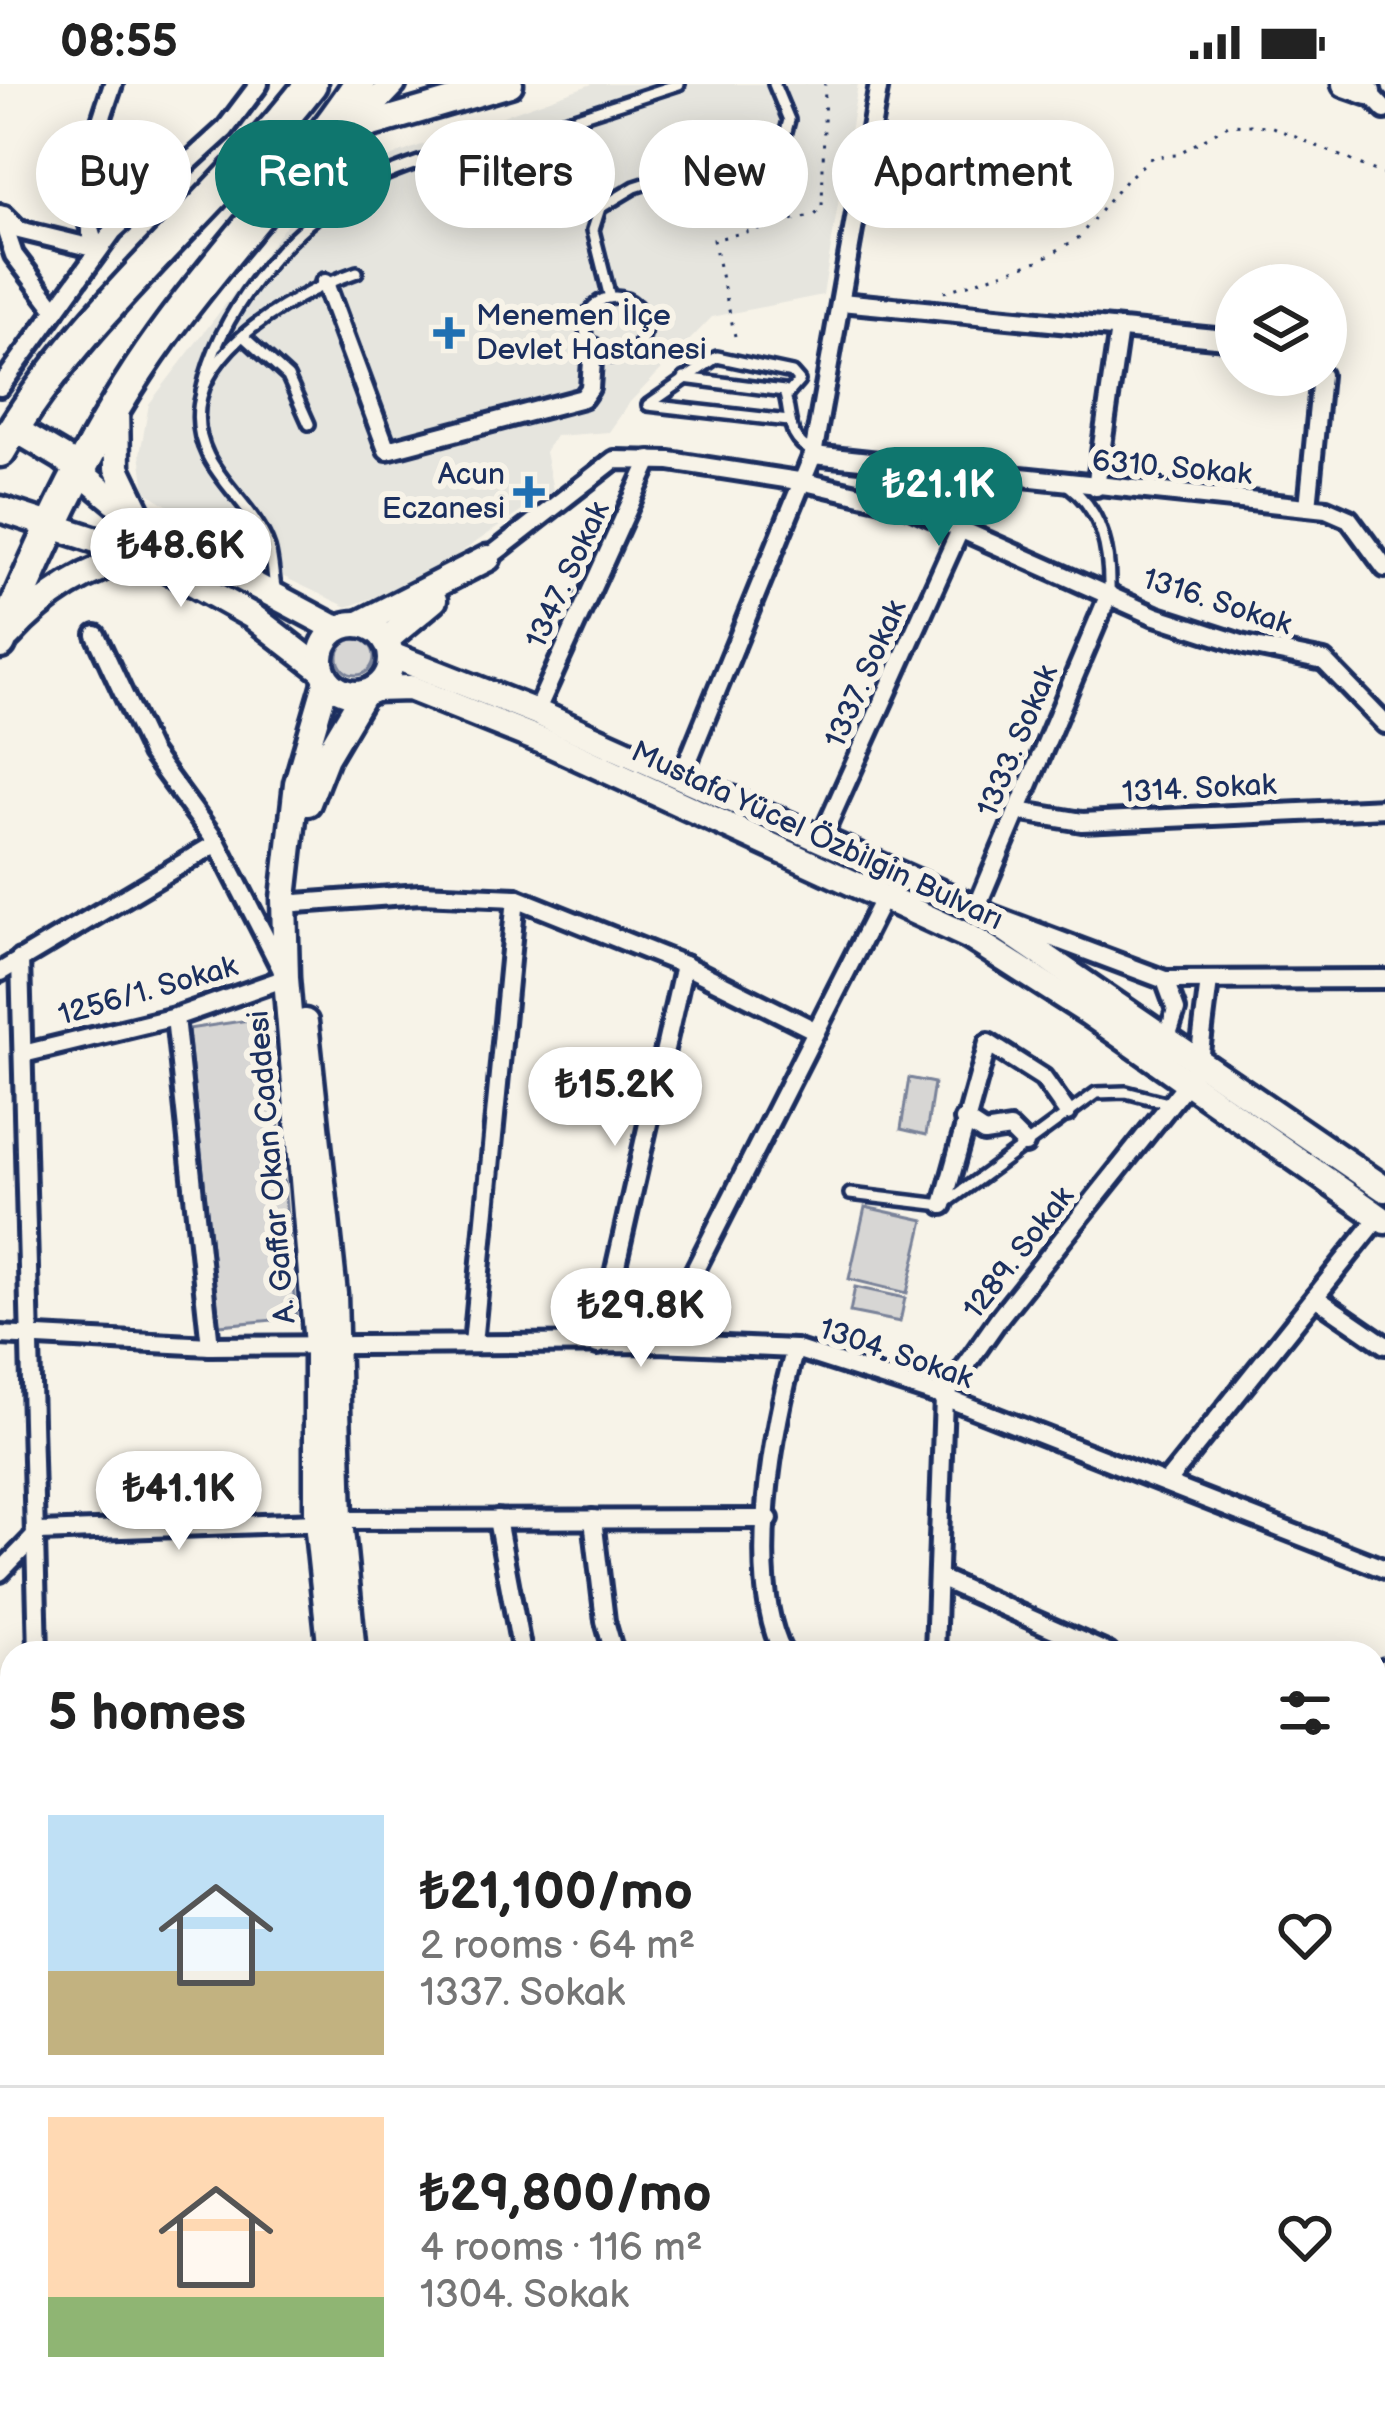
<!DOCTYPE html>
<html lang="en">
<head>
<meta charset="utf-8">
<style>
  :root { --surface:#fff; --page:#f2f2f2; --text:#222; --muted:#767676; --line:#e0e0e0; --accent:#0f766e }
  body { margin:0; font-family:"Balsamiq Sans",sans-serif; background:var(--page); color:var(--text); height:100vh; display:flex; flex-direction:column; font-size:45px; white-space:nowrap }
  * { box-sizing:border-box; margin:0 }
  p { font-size:39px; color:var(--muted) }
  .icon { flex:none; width:66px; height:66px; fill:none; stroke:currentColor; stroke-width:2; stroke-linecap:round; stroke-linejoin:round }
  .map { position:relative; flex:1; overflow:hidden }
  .sheet { position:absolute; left:0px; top:1557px; width:1386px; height:768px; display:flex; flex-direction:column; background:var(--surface); border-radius:36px 36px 0 0; box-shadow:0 6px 30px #0003 }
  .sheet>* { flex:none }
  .top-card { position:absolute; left:36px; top:36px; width:1314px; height:108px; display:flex; gap:24px }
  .controls { position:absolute; left:1215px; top:180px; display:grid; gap:24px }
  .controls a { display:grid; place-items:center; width:132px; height:132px; border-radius:50%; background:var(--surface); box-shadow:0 6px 30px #0003; font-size:60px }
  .price { position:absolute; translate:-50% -102px; padding:0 27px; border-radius:42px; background:#fff; color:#222; font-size:39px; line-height:78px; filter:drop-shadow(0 3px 6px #0008) }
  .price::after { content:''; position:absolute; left:50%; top:72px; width:36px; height:27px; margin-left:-18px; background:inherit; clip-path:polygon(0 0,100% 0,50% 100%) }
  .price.selected { background:var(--accent); color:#fff }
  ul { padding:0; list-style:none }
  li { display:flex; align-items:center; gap:36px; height:300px; padding:0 48px }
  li+li { border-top:3px solid var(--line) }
  li span { display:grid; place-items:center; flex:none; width:336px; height:240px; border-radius:0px; color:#555 }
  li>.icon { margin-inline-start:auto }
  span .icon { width:144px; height:144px; fill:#fffc; stroke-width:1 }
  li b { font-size:51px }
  h2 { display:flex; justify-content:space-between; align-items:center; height:144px; padding:0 48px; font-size:51px }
  .tag { padding:0 42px; border-radius:54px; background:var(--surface); box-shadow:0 6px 30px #0003; font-size:42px; line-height:108px }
  .tag.selected { background:var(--accent); color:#fff }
  .status { display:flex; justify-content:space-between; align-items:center; height:84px; padding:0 60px; background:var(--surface); direction:ltr }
  .status svg { height:33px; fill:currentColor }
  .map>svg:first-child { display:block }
  .built { fill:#e6e5de }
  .green { fill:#d7d6d4; stroke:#798299; stroke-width:3 }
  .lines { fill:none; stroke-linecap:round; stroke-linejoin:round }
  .lane-casing { stroke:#1b2f5e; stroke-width:18 }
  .street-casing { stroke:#1b2f5e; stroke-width:26 }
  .secondary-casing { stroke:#1b2f5e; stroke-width:33 }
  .highway-casing { stroke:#1b2f5e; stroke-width:39 }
  .path { stroke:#1b2f5e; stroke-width:3; stroke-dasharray:3 9; stroke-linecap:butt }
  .lane { stroke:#f7f3e8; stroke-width:9 }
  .street { stroke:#f7f3e8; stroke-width:16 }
  .secondary { stroke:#f7f3e8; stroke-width:24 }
  .highway { stroke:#f7f3e8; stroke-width:30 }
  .poi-dot { fill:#1f6fb2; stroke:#f7f3e8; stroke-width:4.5 }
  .labels { text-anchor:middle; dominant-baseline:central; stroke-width:12; stroke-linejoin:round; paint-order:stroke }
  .poi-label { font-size:30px; fill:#1b2f5e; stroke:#f7f3e8; text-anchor:start }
  .street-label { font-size:30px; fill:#1b2f5e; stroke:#f7f3e8 }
</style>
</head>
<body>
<div class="status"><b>08:55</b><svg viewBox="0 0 49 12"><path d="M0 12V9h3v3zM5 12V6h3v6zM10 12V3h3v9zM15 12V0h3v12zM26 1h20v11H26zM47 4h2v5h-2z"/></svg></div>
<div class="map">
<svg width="1385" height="2325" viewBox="0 0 1385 2325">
  <rect width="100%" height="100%" fill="#f7f3e8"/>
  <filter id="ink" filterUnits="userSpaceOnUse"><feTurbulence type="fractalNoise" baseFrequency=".00833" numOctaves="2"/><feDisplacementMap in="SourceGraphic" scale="24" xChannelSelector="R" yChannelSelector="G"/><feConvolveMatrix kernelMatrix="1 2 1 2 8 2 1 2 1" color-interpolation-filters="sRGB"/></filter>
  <g filter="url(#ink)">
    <polygon class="built" points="592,0 858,0 823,211 712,233 630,318 609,348 555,352 545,368 553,406 417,498 347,523 263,483 145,407 140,370 149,320 310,110 397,70"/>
    <g class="green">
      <circle cx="356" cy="573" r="18"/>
      <polygon points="269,933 296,1234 219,1241 188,945"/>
      <polygon points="909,994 934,999 926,1051 901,1045"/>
      <polygon points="865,1123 924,1136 907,1209 849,1195"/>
      <polygon points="855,1203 905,1214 900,1238 850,1228"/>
      <polygon points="1374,2223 1385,2236 1385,2325 1326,2325 1311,2313 1374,2313"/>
    </g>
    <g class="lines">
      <g class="lane-casing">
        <g id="lane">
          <polyline points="600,124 571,35 679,0"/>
          <circle cx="615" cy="243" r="30"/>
          <polyline points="610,214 593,146 600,124 635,103 784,55 789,36 774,0"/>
          <polyline points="244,253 288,293 309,340"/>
          <path d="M684 294 784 307C792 332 785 355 814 368"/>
          <path d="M202 308C218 229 284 149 353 107 402 76 512 52 571 35"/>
          <polyline points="786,312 799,297 792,289 717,273 648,321 789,337"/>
          <path d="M1069 402C1103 428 1110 467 1109 509"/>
          <path d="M276 510C273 495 273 478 269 464 258 429 224 404 208 372 163 280 288 212 357 188"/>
          <polyline points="850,1110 943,1121 1096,1009 1126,1008 1172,1020"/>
        </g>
      </g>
      <g class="street-casing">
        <g id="street">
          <polyline points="1368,8 1385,26"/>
          <polyline points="0,130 14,171 56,226 0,303"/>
          <polyline points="4,131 19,146 97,165"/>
          <path d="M97 165C72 110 95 55 113 0"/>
          <polyline points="325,199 387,366 583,314 590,304 593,264"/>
          <polyline points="841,218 1236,256"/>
          <polyline points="56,226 113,147 225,45 259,0"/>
          <polyline points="813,371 879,0"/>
          <polyline points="1096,403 1119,245"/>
          <polyline points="1308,423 1321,291"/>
          <polyline points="488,474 614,376 670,377 805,398 908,422 1155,532 1245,561 1324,577 1385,640"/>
          <polyline points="1109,510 976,825 1165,896 1385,895"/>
          <polyline points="536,628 650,376"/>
          <polyline points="682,692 813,371 1326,425 1349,435 1385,484"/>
          <polyline points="1017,727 1082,738 1385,724"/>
          <polyline points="821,755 960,446"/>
          <polyline points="297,819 420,810 516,814 684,881 816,947"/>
          <polyline points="20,875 38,1569"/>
          <polyline points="0,888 217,759"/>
          <polyline points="1165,896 1176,926 1167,953"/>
          <polyline points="175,933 210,1262"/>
          <polyline points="23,970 175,933 286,894 217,759 151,669 96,551"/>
          <polyline points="964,1036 984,1049 1010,1045 1025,1060"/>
          <polyline points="943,1121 988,959 1043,994 1067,1028"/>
          <polyline points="1315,1213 1385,1261"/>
          <polyline points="0,1251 210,1262 658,1259 795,1265 944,1313 1385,1485"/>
          <polyline points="658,1259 884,813"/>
          <polyline points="473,1260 516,814"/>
          <polyline points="598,1261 684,881"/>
          <polyline points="1166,1399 1379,1133"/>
          <polyline points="497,1435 522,1569"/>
          <polyline points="593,1435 605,1537 614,1569"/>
          <polyline points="340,1436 769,1435"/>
          <polyline points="0,1488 39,1448 317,1438"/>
          <polyline points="939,1494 1108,1569"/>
          <path d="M783 1569C745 1496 773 1341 795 1265"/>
          <polyline points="935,1569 944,1313 1000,1233 1188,998 1199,976 1209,897"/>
          <polyline points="1374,1600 1385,1584"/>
          <polyline points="1374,1678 1385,1685"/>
          <polyline points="1374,1755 1385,1763"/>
          <polyline points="0,1775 12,1774"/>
          <polyline points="1374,1986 1385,1977"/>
          <polyline points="1374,2024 1385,2039"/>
          <polyline points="0,2107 12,2105"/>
          <polyline points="261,2313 268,2325"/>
          <polyline points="978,2313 981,2325"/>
          <polyline points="1181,2313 1196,2325"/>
          <polyline points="35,2325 35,2313"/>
          <polyline points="233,2325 242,2313"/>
          <polyline points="761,2325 774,2313"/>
          <polyline points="1040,2325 1050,2313"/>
        </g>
      </g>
      <g class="secondary-casing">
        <g id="secondary">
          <polyline points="1345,0 1368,8"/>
          <polyline points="354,41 393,0"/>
          <polyline points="324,54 510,0"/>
          <polyline points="116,320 117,384 139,430"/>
          <polyline points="13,344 62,373 146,443 337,545"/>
          <polyline points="0,425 143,471 252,532 322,586"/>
          <polyline points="359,540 488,474"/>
          <circle cx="356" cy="575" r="35"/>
          <path d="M9 551C46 510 87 484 141 471"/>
          <polyline points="386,556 434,516"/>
          <polyline points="391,571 536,628 976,825 1385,1105"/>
          <polyline points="327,596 297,699 284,814 286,894 317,1261 317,1438 331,1569"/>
          <polyline points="374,605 410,604 550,660 970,853 1089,929 1385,1137"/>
          <polyline points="308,719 326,673 364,609"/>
          <polyline points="305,938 334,1210 340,1436 353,1569"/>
          <polyline points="496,2313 503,2325"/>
          <polyline points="524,2313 531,2325"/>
        </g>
      </g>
      <g class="highway-casing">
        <g id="highway">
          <path d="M0 367C80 228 214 125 311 0"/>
          <path d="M0 559C45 452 94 346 162 252 224 165 300 89 359 0"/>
        </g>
      </g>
      <g class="path">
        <polyline points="944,208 1041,176 1078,154 1126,96 1152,73 1176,71 1230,40 1270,42 1385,91"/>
        <polyline points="735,252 713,156 815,131 822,124 825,0"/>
      </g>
      <use href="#lane" class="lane"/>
      <use href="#street" class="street"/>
      <use href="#secondary" class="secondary"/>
      <use href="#highway" class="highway"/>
    </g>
  </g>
  <g class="poi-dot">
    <path d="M443 231h12v12h12v12h-12v12h-12v-12h-12v-12h12z"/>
    <path d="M523 390h12v12h12v12h-12v12h-12v-12h-12v-12h12z"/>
  </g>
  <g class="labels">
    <g class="poi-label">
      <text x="476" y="232">Menemen İlçe<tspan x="476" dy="34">Devlet Hastanesi</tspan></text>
      <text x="505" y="391" text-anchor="end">Acun<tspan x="505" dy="34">Eczanesi</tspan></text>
    </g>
    <g class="street-label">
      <text transform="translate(1172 384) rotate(5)">6310. Sokak</text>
      <text transform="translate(568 491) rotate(-65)">1347. Sokak</text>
      <text transform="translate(1217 518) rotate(18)">1316. Sokak</text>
      <text transform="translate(866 590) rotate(-66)">1337. Sokak</text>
      <text transform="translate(1018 657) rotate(-67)">1333. Sokak</text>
      <text transform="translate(1199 705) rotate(-3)">1314. Sokak</text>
      <text transform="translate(817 752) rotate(25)">Mustafa Yücel Özbilgin Bulvarı</text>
      <text transform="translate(148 907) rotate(-16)">1256/1. Sokak</text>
      <text transform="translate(272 1083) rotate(-95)">A. Gaffar Okan Caddesi</text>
      <text transform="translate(1019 1169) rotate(-52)">1289. Sokak</text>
      <text transform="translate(896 1270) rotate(19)">1304. Sokak</text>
    </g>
  </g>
</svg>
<div class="controls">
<a><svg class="icon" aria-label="layers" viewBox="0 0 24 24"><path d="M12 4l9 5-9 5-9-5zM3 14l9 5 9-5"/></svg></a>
</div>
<b class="price selected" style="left:939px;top:465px">₺21.1K</b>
<b class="price" style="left:181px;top:526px">₺48.6K</b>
<b class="price" style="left:615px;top:1065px">₺15.2K</b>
<b class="price" style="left:641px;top:1286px">₺29.8K</b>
<b class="price" style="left:179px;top:1469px">₺41.1K</b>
<div class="top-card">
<a class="tag">Buy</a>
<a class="tag selected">Rent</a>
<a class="tag">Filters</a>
<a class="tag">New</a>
<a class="tag">Apartment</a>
</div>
<section class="sheet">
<h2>5 homes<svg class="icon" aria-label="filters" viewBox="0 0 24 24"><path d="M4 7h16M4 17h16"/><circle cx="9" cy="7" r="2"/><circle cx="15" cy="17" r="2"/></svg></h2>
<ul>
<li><span style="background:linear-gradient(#bfe0f5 65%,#c2b280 0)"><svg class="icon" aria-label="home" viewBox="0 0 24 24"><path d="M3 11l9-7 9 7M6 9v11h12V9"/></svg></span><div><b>₺21,100/mo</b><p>2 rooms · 64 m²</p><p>1337. Sokak</p></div><svg class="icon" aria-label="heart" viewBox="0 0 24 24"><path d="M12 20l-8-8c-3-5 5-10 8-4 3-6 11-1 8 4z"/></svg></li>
<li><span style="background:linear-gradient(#ffd9b3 75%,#8fb573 0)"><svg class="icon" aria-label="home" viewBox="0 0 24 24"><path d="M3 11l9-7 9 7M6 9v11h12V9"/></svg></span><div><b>₺29,800/mo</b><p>4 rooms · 116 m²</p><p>1304. Sokak</p></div><svg class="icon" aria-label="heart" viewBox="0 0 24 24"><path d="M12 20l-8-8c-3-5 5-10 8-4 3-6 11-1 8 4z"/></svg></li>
</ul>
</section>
</div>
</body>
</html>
